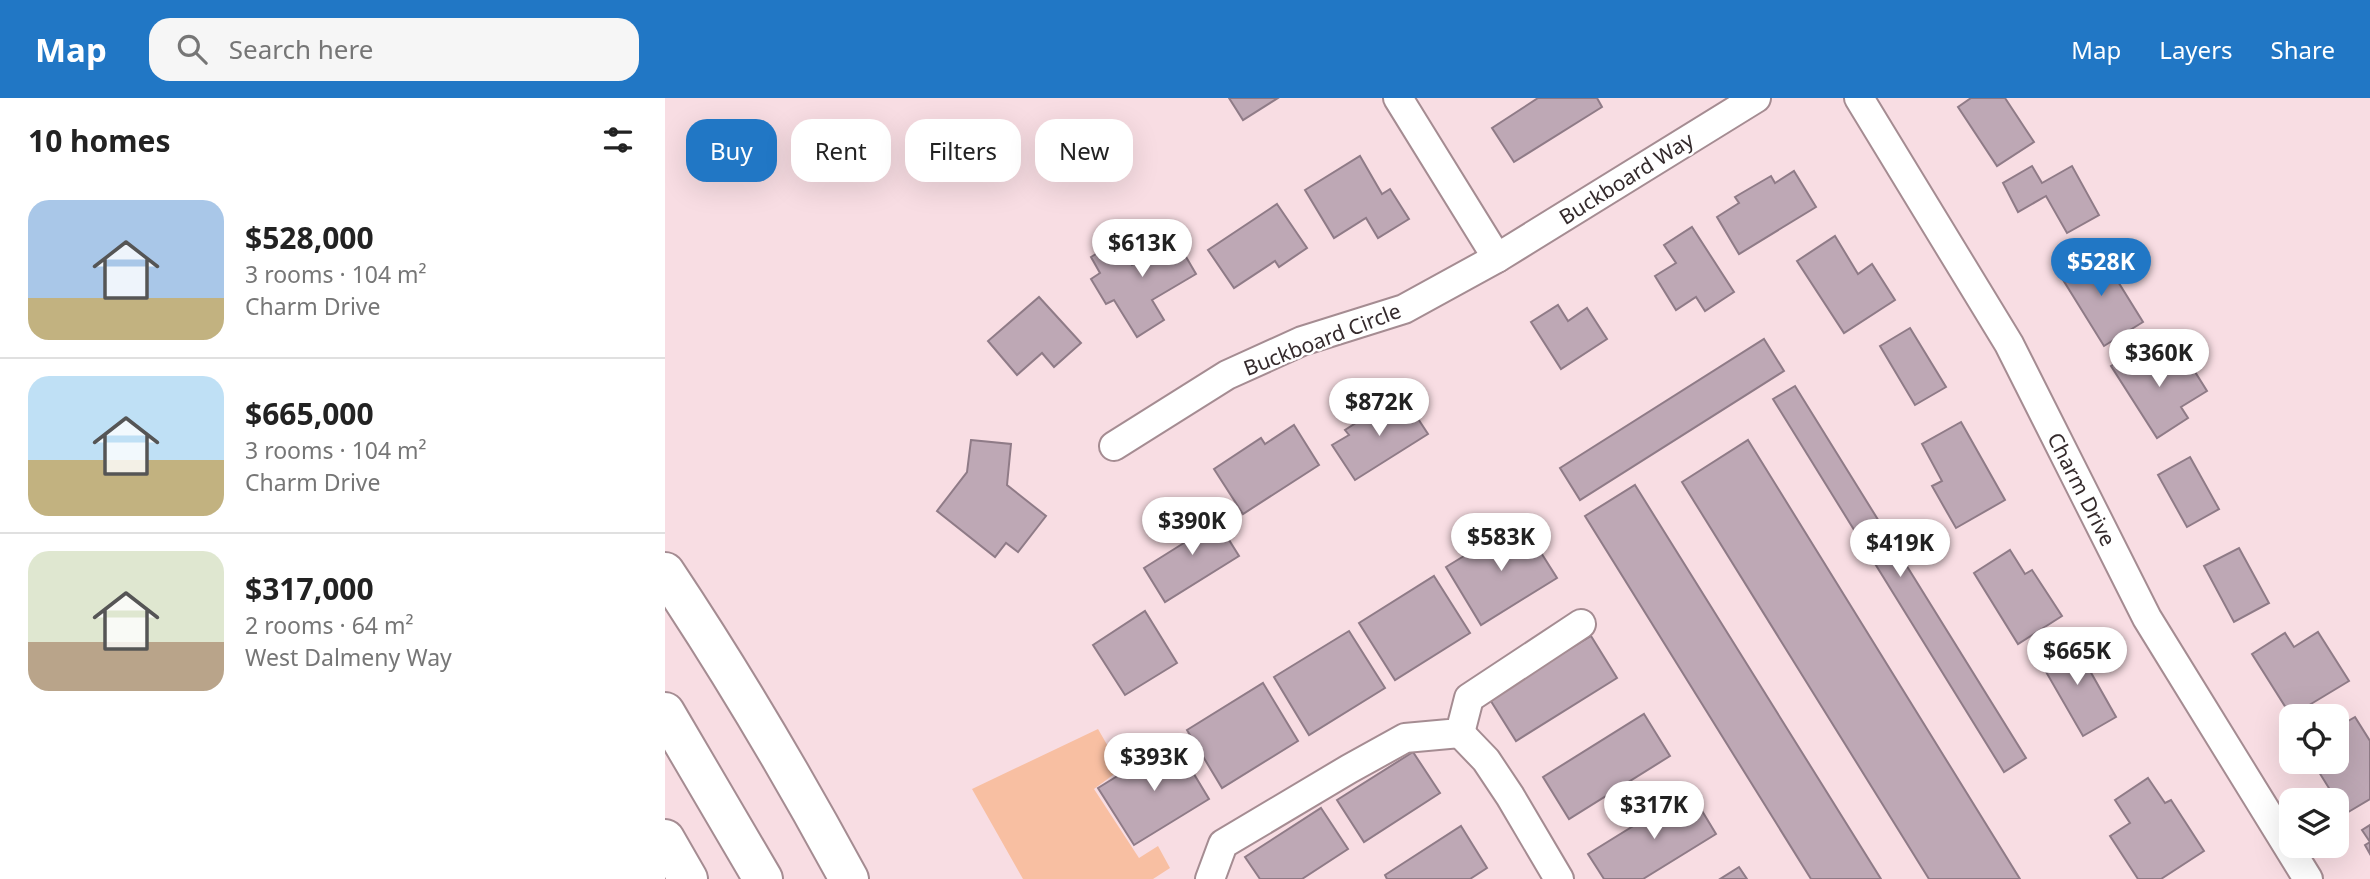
<!DOCTYPE html>
<html lang="en">
<head>
<meta charset="utf-8">
<style>
  :root { --surface:#fff; --page:#f6f6f6; --text:#222; --muted:#767676; --line:#e0e0e0; --accent:#2177c5 }
  body { margin:0; font-family:"Noto Sans",sans-serif; background:var(--page); color:var(--text); height:100vh; display:flex; flex-direction:column; font-size:26px; white-space:nowrap }
  * { box-sizing:border-box; margin:0 }
  p { font-size:23px; color:var(--muted) }
  .icon { flex:none; width:38px; height:38px; fill:none; stroke:currentColor; stroke-width:2; stroke-linecap:round; stroke-linejoin:round }
  .map { position:relative; flex:1; overflow:hidden }
  .sheet { display:flex; flex-direction:column; background:var(--surface); width:665px }
  .sheet>* { flex:none }
  .guide { position:absolute; left:21px; top:21px; width:665px; height:63px; display:flex; gap:14px }
  .controls { position:absolute; left:1614px; top:606px; display:grid; gap:14px }
  .controls a { display:grid; place-items:center; width:70px; height:70px; border-radius:14px; background:var(--surface); box-shadow:0 7px 28px #0002; font-size:35px }
  .price { position:absolute; translate:-50% -60px; padding:0 16px; border-radius:24px; background:#fff; color:#222; font-size:23px; line-height:46px; filter:drop-shadow(0 2px 4px #0008) }
  .price::after { content:''; position:absolute; left:50%; top:42px; width:21px; height:16px; margin-left:-10px; background:inherit; clip-path:polygon(0 0,100% 0,50% 100%) }
  .price.on { background:var(--accent); color:#fff }
  ul { padding:0; list-style:none }
  li { display:flex; align-items:center; gap:21px; height:175px; padding:0 28px }
  li+li { border-top:2px solid var(--line) }
  li span { display:grid; place-items:center; flex:none; width:196px; height:140px; border-radius:21px; color:#555 }
  li>.icon { margin-inline-start:auto }
  span .icon { width:84px; height:84px; fill:#fffc; stroke-width:1 }
  li b { font-size:30px }
  h2 { display:flex; justify-content:space-between; align-items:center; height:84px; padding:0 28px; font-size:30px }
  .chip { padding:0 24px; border-radius:21px; background:var(--surface); box-shadow:0 7px 28px #0002; font-size:24px; line-height:63px }
  .chip.on { background:var(--accent); color:#fff }
  header { display:flex; align-items:center; gap:42px; box-sizing:border-box; height:98px; padding:0 35px; background:var(--accent); color:#fff }
  header strong { font-size:33px }
  nav { display:flex; gap:38px; margin-inline-start:auto; font-size:24px }
  .search { width:490px; height:63px; background:var(--page); display:flex; align-items:center; gap:18px; box-sizing:border-box; padding:0 24px; border-radius:21px; color:var(--muted); font-size:26px }
  main { display:flex; flex:1; min-height:0 }
  .map>svg:first-child { display:block }
  .green { fill:#f8bfa2 }
  .building { fill:#bea8b5; stroke:#8f7b87; stroke-width:2 }
  .lines { fill:none; stroke-linecap:round; stroke-linejoin:round }
  .minor-casing { stroke:#a58c92; stroke-width:32 }
  .motorway-casing { stroke:#a58c92; stroke-width:42 }
  .minor { stroke:#fff; stroke-width:28 }
  .motorway { stroke:#fff; stroke-width:38 }
  .labels { text-anchor:middle; dominant-baseline:central; stroke-width:5; stroke-linejoin:round; paint-order:stroke }
  .street-label { font-size:21px; fill:#342a2c; stroke:#fff }
</style>
</head>
<body>
<header>
<strong>Map</strong>
<div class="search"><svg class="icon" aria-label="search" viewBox="0 0 24 24"><circle cx="10" cy="10" r="6"/><path d="M15 15l6 6"/></svg>Search here</div>
<nav><a>Map</a><a>Layers</a><a>Share</a></nav>
</header>
<main>
<section class="sheet">
<h2>10 homes<svg class="icon" aria-label="filters" viewBox="0 0 24 24"><path d="M4 7h16M4 17h16"/><circle cx="9" cy="7" r="2"/><circle cx="15" cy="17" r="2"/></svg></h2>
<ul>
<li><span style="background:linear-gradient(#a9c7e8 70%,#c2b280 0)"><svg class="icon" aria-label="home" viewBox="0 0 24 24"><path d="M3 11l9-7 9 7M6 9v11h12V9"/></svg></span><div><b>$528,000</b><p>3 rooms · 104 m²</p><p>Charm Drive</p></div></li>
<li><span style="background:linear-gradient(#bfe0f5 60%,#c2b280 0)"><svg class="icon" aria-label="home" viewBox="0 0 24 24"><path d="M3 11l9-7 9 7M6 9v11h12V9"/></svg></span><div><b>$665,000</b><p>3 rooms · 104 m²</p><p>Charm Drive</p></div></li>
<li><span style="background:linear-gradient(#dfe7d0 65%,#b9a48a 0)"><svg class="icon" aria-label="home" viewBox="0 0 24 24"><path d="M3 11l9-7 9 7M6 9v11h12V9"/></svg></span><div><b>$317,000</b><p>2 rooms · 64 m²</p><p>West Dalmeny Way</p></div></li>
</ul>
</section>
<div class="map">
<svg width="1705" height="781" viewBox="0 0 1705 781">
  <rect width="100%" height="100%" fill="#f8dde3"/>
  <polygon class="green" points="433,631 456,671 429,691 474,760 493,748 505,770 488,781 358,781 307,691"/>
  <g class="building">
    <polygon points="564,0 613,0 578,22"/>
    <polygon points="873,0 932,0 937,9 849,64 827,30"/>
    <polygon points="1306,0 1340,0 1369,44 1332,68 1293,9"/>
    <polygon points="695,58 717,96 725,91 744,121 713,140 701,120 669,140 640,92"/>
    <polygon points="1367,68 1377,85 1407,68 1434,117 1402,135 1381,98 1353,114 1338,85"/>
    <polygon points="1129,73 1151,109 1074,156 1052,119 1074,105 1070,99 1106,78 1110,85"/>
    <polygon points="612,106 642,150 614,169 610,163 569,190 543,152"/>
    <polygon points="503,128 531,176 487,202 499,222 472,239 449,202 441,206 426,181 435,175 426,159 448,146 457,161 461,158 467,167 484,158 476,145"/>
    <polygon points="1027,129 1069,194 1040,213 1031,199 1011,212 990,178 1011,165 999,147"/>
    <polygon points="1170,138 1193,176 1207,166 1230,202 1179,235 1132,163"/>
    <polygon points="1434,153 1478,224 1439,248 1395,177"/>
    <polygon points="374,199 416,245 389,269 377,255 352,277 323,243"/>
    <polygon points="893,207 903,223 922,210 942,241 896,271 866,224"/>
    <polygon points="1245,230 1281,289 1250,307 1215,248"/>
    <polygon points="1099,241 1119,273 915,402 895,370"/>
    <polygon points="1478,248 1495,274 1520,258 1542,293 1516,309 1523,320 1492,340 1446,268"/>
    <polygon points="1130,288 1361,660 1339,674 1108,301"/>
    <polygon points="740,301 763,336 690,382 667,347 684,337 680,332 711,312 714,317"/>
    <polygon points="1296,324 1340,402 1291,430 1267,388 1277,383 1257,346"/>
    <polygon points="629,327 654,367 578,416 549,371 596,340 600,346"/>
    <polygon points="306,342 346,346 342,387 381,418 353,454 341,445 330,459 272,413 302,374"/>
    <polygon points="1083,342 1355,781 1264,781 1017,384"/>
    <polygon points="1525,359 1554,411 1522,429 1493,377"/>
    <polygon points="970,387 1216,781 1146,781 920,418"/>
    <polygon points="544,410 574,458 500,504 479,470 522,443 514,429"/>
    <polygon points="856,423 892,480 816,527 781,469"/>
    <polygon points="1574,450 1604,505 1569,524 1539,468"/>
    <polygon points="1345,452 1360,476 1367,472 1397,518 1353,546 1309,475"/>
    <polygon points="769,478 805,535 730,582 694,525"/>
    <polygon points="480,513 512,565 460,597 428,547"/>
    <polygon points="684,533 720,590 644,637 609,579"/>
    <polygon points="1653,534 1684,583 1626,618 1587,556 1620,535 1629,549"/>
    <polygon points="926,538 952,580 851,643 824,600"/>
    <polygon points="1407,541 1451,619 1418,638 1373,560"/>
    <polygon points="598,585 633,643 557,690 522,632"/>
    <polygon points="979,616 1005,658 904,721 878,679"/>
    <polygon points="1690,619 1705,643 1705,701 1680,716 1649,666 1653,663 1671,663 1671,630"/>
    <polygon points="509,643 544,701 469,747 433,690"/>
    <polygon points="748,654 775,695 699,744 672,702"/>
    <polygon points="1483,680 1500,705 1506,702 1539,753 1496,781 1473,781 1445,738 1465,725 1450,702"/>
    <polygon points="1025,693 1051,736 978,781 939,781 923,756"/>
    <polygon points="656,710 683,751 637,781 595,781 580,759"/>
    <polygon points="1705,727 1705,756 1700,747 1705,744 1697,732"/>
    <polygon points="796,728 822,770 805,781 722,781 720,777"/>
    <polygon points="1074,769 1082,781 1055,781"/>
  </g>
  <g class="lines">
    <g class="minor-casing">
      <g id="minor">
        <polyline points="733,0 832,160"/>
        <polyline points="1194,0 1344,246 1482,520 1643,781"/>
        <polyline points="449,348 562,277 637,243 739,211 832,160 1091,0"/>
        <polyline points="795,635 821,662 845,698 894,781"/>
        <polyline points="545,781 558,746 684,671 740,640 795,635 804,600 916,526"/>
      </g>
    </g>
    <g class="motorway-casing">
      <g id="motorway">
        <path d="M0 474C66 573 127 676 184 781"/>
        <polyline points="0,614 98,781"/>
        <polyline points="0,741 23,781"/>
      </g>
    </g>
    <use href="#minor" class="minor"/>
    <use href="#motorway" class="motorway"/>
  </g>
  <g class="labels">
    <g class="street-label">
      <text transform="translate(961 80) rotate(-32)">Buckboard Way</text>
      <text transform="translate(657 241) rotate(-21)">Buckboard Circle</text>
      <text transform="translate(1417 391) rotate(63)">Charm Drive</text>
    </g>
  </g>
</svg>
<div class="controls">
<a><svg class="icon" aria-label="locate" viewBox="0 0 24 24"><circle cx="12" cy="12" r="6"/><path d="M12 2v4M12 18v4M2 12h4M18 12h4"/></svg></a>
<a><svg class="icon" aria-label="layers" viewBox="0 0 24 24"><path d="M12 4l9 5-9 5-9-5zM3 14l9 5 9-5"/></svg></a>
</div>
<b class="price" style="left:477px;top:181px">$613K</b>
<b class="price on" style="left:1436px;top:200px">$528K</b>
<b class="price" style="left:1494px;top:291px">$360K</b>
<b class="price" style="left:714px;top:340px">$872K</b>
<b class="price" style="left:527px;top:459px">$390K</b>
<b class="price" style="left:836px;top:475px">$583K</b>
<b class="price" style="left:1235px;top:481px">$419K</b>
<b class="price" style="left:1412px;top:589px">$665K</b>
<b class="price" style="left:489px;top:695px">$393K</b>
<b class="price" style="left:989px;top:743px">$317K</b>
<div class="guide">
<a class="chip on">Buy</a>
<a class="chip">Rent</a>
<a class="chip">Filters</a>
<a class="chip">New</a>
</div>
</div>
</main>
</body>
</html>
